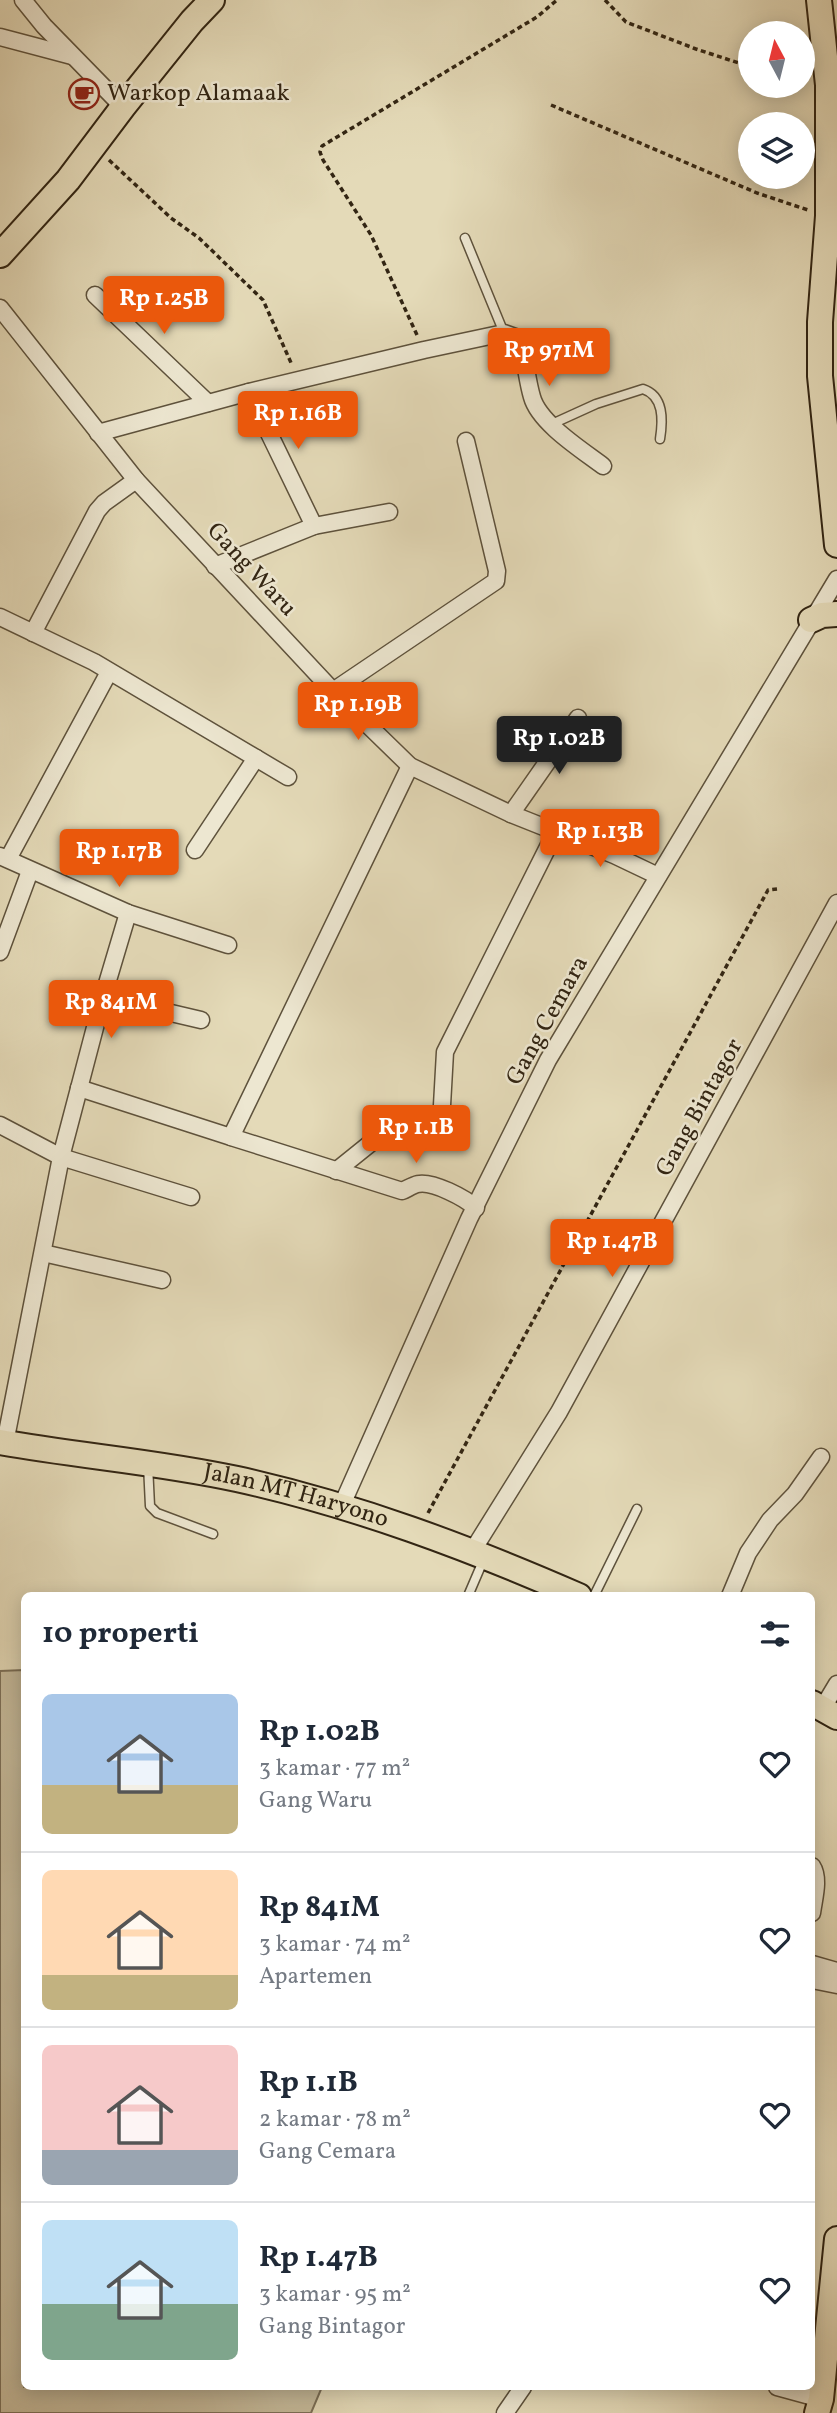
<!DOCTYPE html>
<html lang="id">
<head>
<meta charset="utf-8">
<style>
  :root { --surface:#fff; --page:#f2f2f3; --text:#1f2937; --muted:#747a83; --line:#e0e1e3; --accent:#ea580c }
  body { margin:0; font-family:Vollkorn,serif; background:var(--page); color:var(--text); height:100vh; display:flex; flex-direction:column; font-size:26px; white-space:nowrap }
  * { box-sizing:border-box; margin:0 }
  p { font-size:23px; color:var(--muted) }
  .icon { flex:none; width:38px; height:38px; fill:none; stroke:currentColor; stroke-width:2; stroke-linecap:round; stroke-linejoin:round }
  .map { position:relative; flex:1; overflow:hidden }
  .panel { position:absolute; left:21px; top:1592px; width:794px; height:798px; display:flex; flex-direction:column; background:var(--surface); border-radius:10px; box-shadow:0 4px 18px #0003 }
  .panel>* { flex:none }
  .needle { width:46px; rotate:353deg }
  .controls { position:absolute; left:738px; top:21px; display:grid; gap:14px }
  .controls a { display:grid; place-items:center; width:77px; height:77px; border-radius:50%; background:var(--surface); box-shadow:0 4px 18px #0003; font-size:35px }
  .price { position:absolute; translate:-50% -60px; padding:0 16px; border-radius:7px; background:var(--accent); color:#fff; font-size:23px; line-height:46px; filter:drop-shadow(0 2px 4px #0008) }
  .price::after { content:''; position:absolute; left:50%; top:42px; width:21px; height:16px; margin-left:-10px; background:inherit; clip-path:polygon(0 0,100% 0,50% 100%) }
  .price.active { background:#222; color:#fff }
  ul { padding:0; list-style:none }
  li { display:flex; align-items:center; gap:21px; height:175px; padding:0 21px }
  li+li { border-top:2px solid var(--line) }
  li span { display:grid; place-items:center; flex:none; width:196px; height:140px; border-radius:10px; color:#555 }
  li>.icon { margin-inline-start:auto }
  span .icon { width:84px; height:84px; fill:#fffc; stroke-width:1 }
  li b { font-size:30px }
  h2 { display:flex; justify-content:space-between; align-items:center; height:84px; padding:0 21px; font-size:30px }
  .map>svg:first-child { display:block }
  .green { fill:#c6bb9c; stroke:#7c7058; stroke-width:2 }
  .lines { fill:none; stroke-linecap:round; stroke-linejoin:round }
  .lane-casing { stroke:#5e523c; stroke-width:11 }
  .street-casing { stroke:#5e523c; stroke-width:19 }
  .primary-casing { stroke:#322513; stroke-width:28 }
  .path { stroke:#322513; stroke-width:3.5; stroke-dasharray:5 3.5; stroke-linecap:butt }
  .lane { stroke:#ede7d1; stroke-width:8 }
  .street { stroke:#ede7d1; stroke-width:16 }
  .primary { stroke:#e4dab8; stroke-width:24 }
  .labels { text-anchor:middle; dominant-baseline:central; stroke-width:5; stroke-linejoin:round; paint-order:stroke }
  .poi-label { font-size:24px; fill:#322513; stroke:#ede7d1; text-anchor:start }
  .street-label { font-size:24px; fill:#322513; stroke:#ede7d1 }
</style>
</head>
<body>
<div class="map">
<svg width="837" height="2413" viewBox="0 0 837 2413">
  <rect width="100%" height="100%" fill="#e4dab8"/>
  <filter id="stains"><feTurbulence type="fractalNoise" baseFrequency=".00286" numOctaves="4"/><feColorMatrix values="0 0 0 0 .2 0 0 0 0 .09 0 0 0 0 .02 0 0 0 .5 -.17"/></filter>
  <radialGradient id="worn" r=".72"><stop offset=".6" stop-color="#630" stop-opacity="0"/><stop offset="1" stop-color="#630" stop-opacity=".3"/></radialGradient>
  <polygon class="green" points="24,1670 24,2387 322,2387 311,2413 0,2413 0,1671"/>
  <g class="lines">
    <g class="lane-casing">
      <g id="lane">
        <polyline points="465,238 504,333"/>
        <path d="M552 424 596 404 643 389C664 396 663 420 660 439"/>
        <polyline points="148,1465 150,1506 157,1513 213,1534"/>
        <polyline points="468,1596 483,1561"/>
        <polyline points="594,1596 637,1509"/>
      </g>
    </g>
    <g class="street-casing">
      <g id="street">
        <polyline points="23,0 44,26 123,107"/>
        <polyline points="0,37 72,56"/>
        <polyline points="95,295 208,403"/>
        <polyline points="0,308 136,480 333,691 410,766 511,814 614,855 658,876"/>
        <polyline points="249,392 314,526"/>
        <path d="M98 433 249 392 424 350 504 333 518 338C526 357 526 377 532 397 539 423 582 450 603 466"/>
        <polyline points="215,566 314,526 389,512"/>
        <polyline points="0,617 94,662 288,777"/>
        <polyline points="33,633 97,511 104,503 136,480"/>
        <polyline points="333,691 496,581 497,571 466,441"/>
        <polyline points="511,814 578,718"/>
        <polyline points="195,850 256,758"/>
        <polyline points="0,856 128,913 228,945"/>
        <polyline points="8,859 109,672"/>
        <polyline points="0,952 30,871"/>
        <polyline points="103,997 201,1020"/>
        <polyline points="79,1088 231,1137 410,766"/>
        <polyline points="0,1125 61,1157 191,1197"/>
        <path d="M231 1137 402 1191C407 1189 413 1185 418 1184 433 1181 465 1198 476 1208"/>
        <polyline points="336,1171 377,1138 394,1132 437,1126 441,1123 445,1052 556,831"/>
        <polyline points="43,1253 162,1280"/>
        <polyline points="5,1443 61,1157 103,997 128,913"/>
        <polyline points="341,1507 469,1219 548,1060 837,579"/>
        <polyline points="473,1550 559,1412 837,903"/>
        <polyline points="730,1596 748,1553 770,1520 795,1494 821,1457"/>
        <polyline points="822,1709 837,1684"/>
        <path d="M812 1866C820 1878 814 1898 812 1913"/>
        <polyline points="812,1964 837,1971"/>
        <polyline points="812,1980 837,1985"/>
        <polyline points="777,2387 821,2399"/>
        <polyline points="505,2413 523,2387"/>
      </g>
    </g>
    <g class="primary-casing">
      <g id="primary">
        <polyline points="819,0 828,85 828,216 820,322 820,376 837,545"/>
        <polyline points="0,255 68,180 123,107 192,21 212,0"/>
        <polyline points="811,620 822,615 837,614"/>
        <path id="s1" d="M0 1442C79 1456 159 1462 237 1479 355 1505 469 1548 579 1596"/>
        <polyline points="812,1703 837,1717"/>
        <polyline points="817,2413 821,2399 837,2239"/>
      </g>
    </g>
    <g class="path">
      <polyline points="605,0 626,22 696,49 751,67"/>
      <polyline points="551,105 757,193 808,210"/>
      <polyline points="109,160 171,218 199,238 263,300 292,365"/>
      <polyline points="417,335 371,235 323,160 320,152 322,146 537,17 557,0"/>
      <polyline points="428,1513 768,890 777,889"/>
    </g>
    <use href="#lane" class="lane"/>
    <use href="#street" class="street"/>
    <use href="#primary" class="primary"/>
  </g>
  <defs>
    <g id="cafe-ring" transform="scale(1.575)"><circle r="9.5" fill="#ede7d1" stroke="#8f2418" stroke-width="1.5"/><path d="M-5.5-4.5H6V0H3Q3 3.5 0 3.5H-2.5Q-5.5 3.5-5.5 0ZM3-3.2v2h1.7v-2ZM-6 4.5H4V6H-6Z" fill="#8f2418"/></g>
  </defs>
  <g fill-rule="evenodd">
    <use href="#cafe-ring" x="84" y="94"/>
  </g>
  <g class="labels">
    <g class="poi-label">
      <text x="107" y="94">Warkop Alamaak</text>
    </g>
    <g class="street-label">
      <text transform="translate(251 570) rotate(47)">Gang Waru</text>
      <text transform="translate(548 1021) rotate(-61)">Gang Cemara</text>
      <text transform="translate(700 1108) rotate(-61)">Gang Bintagor</text>
      <text stroke="none"><textPath href="#s1" startOffset="301">Jalan MT Haryono</textPath></text>
    </g>
  </g>
  <rect width="100%" height="100%" filter="url(#stains)"/>
  <rect width="100%" height="100%" fill="url(#worn)"/>
</svg>
<div class="controls">
<a><svg class="needle" viewBox="-14 -14 28 28"><path d="M0-13l5 13h-10z" fill="#e53935"/><path d="M0 13l5-13h-10z" fill="#747a83"/></svg></a>
<a><svg class="icon" aria-label="layers" viewBox="0 0 24 24"><path d="M12 4l9 5-9 5-9-5zM3 14l9 5 9-5"/></svg></a>
</div>
<b class="price" style="left:164px;top:336px">Rp 1.25B</b>
<b class="price" style="left:549px;top:388px">Rp 971M</b>
<b class="price" style="left:298px;top:451px">Rp 1.16B</b>
<b class="price" style="left:358px;top:742px">Rp 1.19B</b>
<b class="price active" style="left:559px;top:776px">Rp 1.02B</b>
<b class="price" style="left:600px;top:869px">Rp 1.13B</b>
<b class="price" style="left:119px;top:889px">Rp 1.17B</b>
<b class="price" style="left:111px;top:1040px">Rp 841M</b>
<b class="price" style="left:416px;top:1165px">Rp 1.1B</b>
<b class="price" style="left:612px;top:1279px">Rp 1.47B</b>
<section class="panel">
<h2>10 properti<svg class="icon" aria-label="filters" viewBox="0 0 24 24"><path d="M4 7h16M4 17h16"/><circle cx="9" cy="7" r="2"/><circle cx="15" cy="17" r="2"/></svg></h2>
<ul>
<li><span style="background:linear-gradient(#a9c7e8 65%,#c2b280 0)"><svg class="icon" aria-label="home" viewBox="0 0 24 24"><path d="M3 11l9-7 9 7M6 9v11h12V9"/></svg></span><div><b>Rp 1.02B</b><p>3 kamar · 77 m²</p><p>Gang Waru</p></div><svg class="icon" aria-label="heart" viewBox="0 0 24 24"><path d="M12 20l-8-8c-3-5 5-10 8-4 3-6 11-1 8 4z"/></svg></li>
<li><span style="background:linear-gradient(#ffd9b3 75%,#c2b280 0)"><svg class="icon" aria-label="home" viewBox="0 0 24 24"><path d="M3 11l9-7 9 7M6 9v11h12V9"/></svg></span><div><b>Rp 841M</b><p>3 kamar · 74 m²</p><p>Apartemen</p></div><svg class="icon" aria-label="heart" viewBox="0 0 24 24"><path d="M12 20l-8-8c-3-5 5-10 8-4 3-6 11-1 8 4z"/></svg></li>
<li><span style="background:linear-gradient(#f6c9c9 75%,#9aa5b1 0)"><svg class="icon" aria-label="home" viewBox="0 0 24 24"><path d="M3 11l9-7 9 7M6 9v11h12V9"/></svg></span><div><b>Rp 1.1B</b><p>2 kamar · 78 m²</p><p>Gang Cemara</p></div><svg class="icon" aria-label="heart" viewBox="0 0 24 24"><path d="M12 20l-8-8c-3-5 5-10 8-4 3-6 11-1 8 4z"/></svg></li>
<li><span style="background:linear-gradient(#bfe0f5 60%,#7fa58c 0)"><svg class="icon" aria-label="home" viewBox="0 0 24 24"><path d="M3 11l9-7 9 7M6 9v11h12V9"/></svg></span><div><b>Rp 1.47B</b><p>3 kamar · 95 m²</p><p>Gang Bintagor</p></div><svg class="icon" aria-label="heart" viewBox="0 0 24 24"><path d="M12 20l-8-8c-3-5 5-10 8-4 3-6 11-1 8 4z"/></svg></li>
</ul>
</section>
</div>
</body>
</html>
